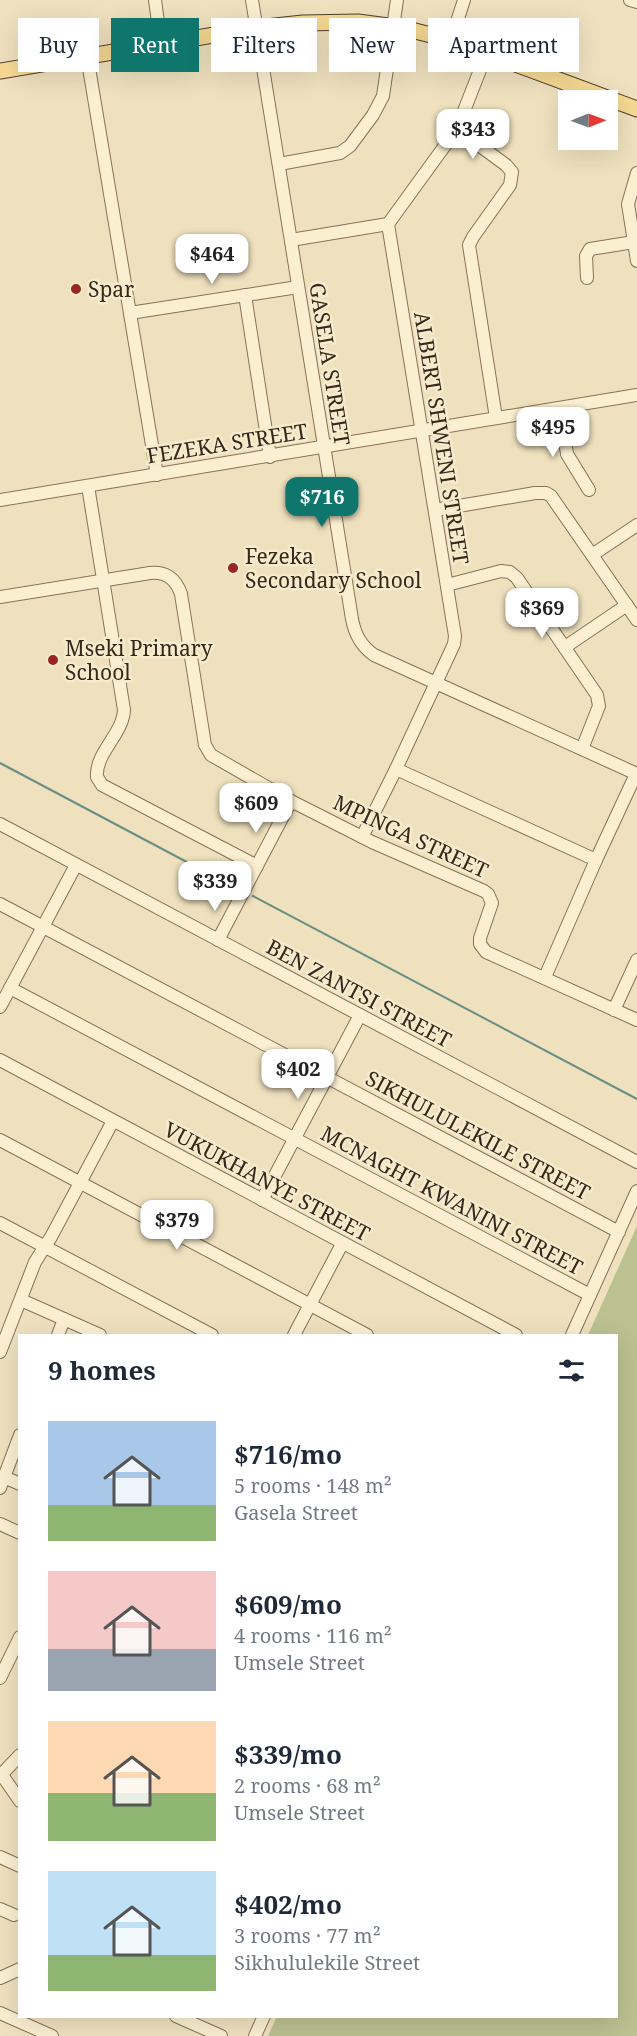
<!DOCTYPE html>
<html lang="en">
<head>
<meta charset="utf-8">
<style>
  :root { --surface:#fff; --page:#f6f6f7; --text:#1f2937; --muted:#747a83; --accent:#0f766e }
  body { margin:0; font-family:"Noto Serif",serif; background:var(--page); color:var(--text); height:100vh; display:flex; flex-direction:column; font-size:22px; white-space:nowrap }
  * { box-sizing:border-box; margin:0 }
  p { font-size:20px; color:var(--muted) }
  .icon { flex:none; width:33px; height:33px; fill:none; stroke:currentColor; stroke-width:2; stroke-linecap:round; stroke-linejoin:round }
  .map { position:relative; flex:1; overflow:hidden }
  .sheet { position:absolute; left:18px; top:1334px; width:600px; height:684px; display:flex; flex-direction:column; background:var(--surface); border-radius:0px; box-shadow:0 6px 24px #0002 }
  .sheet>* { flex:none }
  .hud { position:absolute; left:18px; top:18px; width:602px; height:54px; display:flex; gap:12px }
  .needle { width:39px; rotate:89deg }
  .buttons { position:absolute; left:558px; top:90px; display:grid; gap:12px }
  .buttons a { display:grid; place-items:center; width:60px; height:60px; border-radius:0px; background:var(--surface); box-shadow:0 6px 24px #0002; font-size:30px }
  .price { position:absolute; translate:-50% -51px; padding:0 14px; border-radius:12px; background:#fff; color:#222; font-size:20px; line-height:39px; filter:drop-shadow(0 2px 3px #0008) }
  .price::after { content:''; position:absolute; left:50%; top:36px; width:18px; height:14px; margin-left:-9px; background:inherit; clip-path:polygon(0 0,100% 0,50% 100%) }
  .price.active { background:var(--accent); color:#fff }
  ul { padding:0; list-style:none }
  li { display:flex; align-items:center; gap:18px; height:150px; padding:0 30px }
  li span { display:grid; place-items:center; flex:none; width:168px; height:120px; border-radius:0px; color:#555 }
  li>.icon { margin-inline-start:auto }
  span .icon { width:72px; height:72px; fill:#fffc; stroke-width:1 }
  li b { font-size:26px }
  h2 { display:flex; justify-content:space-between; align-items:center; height:72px; padding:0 30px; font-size:26px }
  .tag { padding:0 21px; border-radius:0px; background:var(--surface); box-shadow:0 6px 24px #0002; font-size:21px; line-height:54px }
  .tag.active { background:var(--accent); color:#fff }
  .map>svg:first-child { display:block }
  .cemetery { fill:#bbc191 }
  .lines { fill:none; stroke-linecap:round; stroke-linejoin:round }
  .stream { stroke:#698e86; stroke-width:2 }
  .minor-casing { stroke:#887256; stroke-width:14 }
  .major-casing { stroke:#553f2b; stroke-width:17 }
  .minor { stroke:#faefd1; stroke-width:12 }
  .major { stroke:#f5d993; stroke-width:15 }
  .poi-dot { fill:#992624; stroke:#f6ebcd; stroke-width:2 }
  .labels { text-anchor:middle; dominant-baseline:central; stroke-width:5; stroke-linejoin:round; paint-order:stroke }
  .poi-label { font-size:21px; fill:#36291b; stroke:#f6ebcd; text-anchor:start }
  .street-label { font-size:21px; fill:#36291b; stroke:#f6ebcd }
</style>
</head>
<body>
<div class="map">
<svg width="637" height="2036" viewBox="0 0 637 2036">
  <rect width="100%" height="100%" fill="#efe1be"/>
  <polygon class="cemetery" points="637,1226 637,2036 268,2036 277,2016 616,2016 616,1335 588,1335"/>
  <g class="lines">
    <g class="stream">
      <polyline points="0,763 234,887"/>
      <polyline points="253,896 637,1099"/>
    </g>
    <g class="minor-casing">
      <g id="minor">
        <polyline points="155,0 161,44"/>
        <path d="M252 0 352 619C355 635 361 646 374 655L637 774"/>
        <polyline points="630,0 637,2"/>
        <polyline points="451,40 464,0"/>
        <polyline points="87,56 157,475"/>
        <polyline points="574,100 579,87"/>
        <polyline points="568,118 568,117"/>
        <polyline points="457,129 506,165 512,172 510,185 473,237 469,245 496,418"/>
        <polyline points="279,164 340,153 350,146 373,115 383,96 397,0"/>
        <polyline points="637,173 628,204 637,261"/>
        <polyline points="291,240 388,224"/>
        <polyline points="587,278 586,256 590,249 634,242"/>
        <polyline points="245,295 270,457"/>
        <polyline points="130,313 298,287"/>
        <polyline points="560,408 567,454 589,490"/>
        <path d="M88 486 124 710C123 734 95 753 97 777L102 785 257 866"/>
        <polyline points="0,500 637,395"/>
        <polyline points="435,510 535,493 546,493 551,496 637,620"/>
        <polyline points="592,555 637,525"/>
        <polyline points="447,585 501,571 510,572 517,578 597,695 599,706 582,749"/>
        <path d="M0 597 150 573C166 571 176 579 181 594L205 745 211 755 291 801 372 842 484 891 488 894 492 903 480 938V944L486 952 637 1020"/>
        <polyline points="565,647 627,605"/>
        <polyline points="396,769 596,860"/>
        <polyline points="0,824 637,1162"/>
        <polyline points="362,837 396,769 454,644 455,636 388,224 457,129 487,52"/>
        <polyline points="0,904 619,1232"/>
        <polyline points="218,940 291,801"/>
        <polyline points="545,977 596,860 636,774"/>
        <polyline points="10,988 590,1295"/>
        <polyline points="0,1007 76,865"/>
        <polyline points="614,1010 637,960"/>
        <polyline points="0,1060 516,1335"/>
        <polyline points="0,1140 367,1335"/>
        <polyline points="262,1200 360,1015"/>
        <polyline points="0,1223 212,1335"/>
        <polyline points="21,1300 100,1335"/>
        <polyline points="58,1335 64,1319"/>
        <polyline points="294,1335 342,1244"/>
        <polyline points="572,1335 637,1191"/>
        <polyline points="0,1352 35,1262 51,1237 113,1121"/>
        <polyline points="4,1477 20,1484"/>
        <polyline points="0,1488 20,1435"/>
        <polyline points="0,1524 20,1533"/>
        <polyline points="0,1678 20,1637"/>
        <polyline points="2,1775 20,1801"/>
        <polyline points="0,1776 20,1755"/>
        <polyline points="0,1857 20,1866"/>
        <polyline points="0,1909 14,1915"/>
        <polyline points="0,1978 20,1969"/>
        <polyline points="0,2013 52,2036"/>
        <polyline points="176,2016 221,2036"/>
        <polyline points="255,2036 264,2016"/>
      </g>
    </g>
    <g class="major-casing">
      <polyline id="major" points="0,71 256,28 303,23 358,22 403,28 451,40 637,109"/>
    </g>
    <use href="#minor" class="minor"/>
    <use href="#major" class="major"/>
  </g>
  <g class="poi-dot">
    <circle cx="76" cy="289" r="6"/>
    <circle cx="233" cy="568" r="6"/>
    <circle cx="53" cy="660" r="6"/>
  </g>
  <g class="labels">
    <g class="poi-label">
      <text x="88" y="289">Spar</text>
      <text x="245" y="556">Fezeka<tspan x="245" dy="24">Secondary School</tspan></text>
      <text x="65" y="648">Mseki Primary<tspan x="65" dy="24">School</tspan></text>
    </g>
    <g class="street-label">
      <text transform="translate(330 364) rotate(81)">GASELA STREET</text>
      <text transform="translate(442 438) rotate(81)">ALBERT SHWENI STREET</text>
      <text transform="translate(227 443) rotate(-9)">FEZEKA STREET</text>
      <text transform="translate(411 836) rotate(25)">MPINGA STREET</text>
      <text transform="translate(359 993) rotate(28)">BEN ZANTSI STREET</text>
      <text transform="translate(478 1135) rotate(28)">SIKHULULEKILE STREET</text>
      <text transform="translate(267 1181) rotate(28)">VUKUKHANYE STREET</text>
      <text transform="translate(452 1200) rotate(28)">MCNAGHT KWANINI STREET</text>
    </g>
  </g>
</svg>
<div class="buttons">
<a><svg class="needle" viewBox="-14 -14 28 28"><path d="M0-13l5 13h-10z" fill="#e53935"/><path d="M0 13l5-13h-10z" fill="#747a83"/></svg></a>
</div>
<b class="price" style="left:473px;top:160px">$343</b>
<b class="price" style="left:212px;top:285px">$464</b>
<b class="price" style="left:553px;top:458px">$495</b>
<b class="price active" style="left:322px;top:528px">$716</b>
<b class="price" style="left:542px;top:639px">$369</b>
<b class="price" style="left:256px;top:834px">$609</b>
<b class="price" style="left:215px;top:912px">$339</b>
<b class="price" style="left:298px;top:1100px">$402</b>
<b class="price" style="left:177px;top:1251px">$379</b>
<div class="hud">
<a class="tag">Buy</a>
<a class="tag active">Rent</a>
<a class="tag">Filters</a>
<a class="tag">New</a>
<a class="tag">Apartment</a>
</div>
<section class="sheet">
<h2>9 homes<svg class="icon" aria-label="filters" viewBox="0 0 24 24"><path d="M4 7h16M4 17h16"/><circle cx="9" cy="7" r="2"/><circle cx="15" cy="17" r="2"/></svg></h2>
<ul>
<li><span style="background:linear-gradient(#a9c7e8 70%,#8fb573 0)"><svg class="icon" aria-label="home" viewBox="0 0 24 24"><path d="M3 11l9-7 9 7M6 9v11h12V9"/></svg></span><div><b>$716/mo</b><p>5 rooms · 148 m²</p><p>Gasela Street</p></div></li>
<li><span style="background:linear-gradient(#f6c9c9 65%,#9aa5b1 0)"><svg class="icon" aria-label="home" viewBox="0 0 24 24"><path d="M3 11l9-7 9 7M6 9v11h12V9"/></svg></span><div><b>$609/mo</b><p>4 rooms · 116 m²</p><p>Umsele Street</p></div></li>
<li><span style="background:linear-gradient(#ffd9b3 60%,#8fb573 0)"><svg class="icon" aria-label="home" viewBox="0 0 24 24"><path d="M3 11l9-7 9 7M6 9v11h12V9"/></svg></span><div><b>$339/mo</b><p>2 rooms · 68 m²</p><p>Umsele Street</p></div></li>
<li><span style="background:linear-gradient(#bfe0f5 70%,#8fb573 0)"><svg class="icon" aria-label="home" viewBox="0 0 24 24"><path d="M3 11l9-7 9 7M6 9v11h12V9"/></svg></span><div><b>$402/mo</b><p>3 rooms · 77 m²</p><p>Sikhululekile Street</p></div></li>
</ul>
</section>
</div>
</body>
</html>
